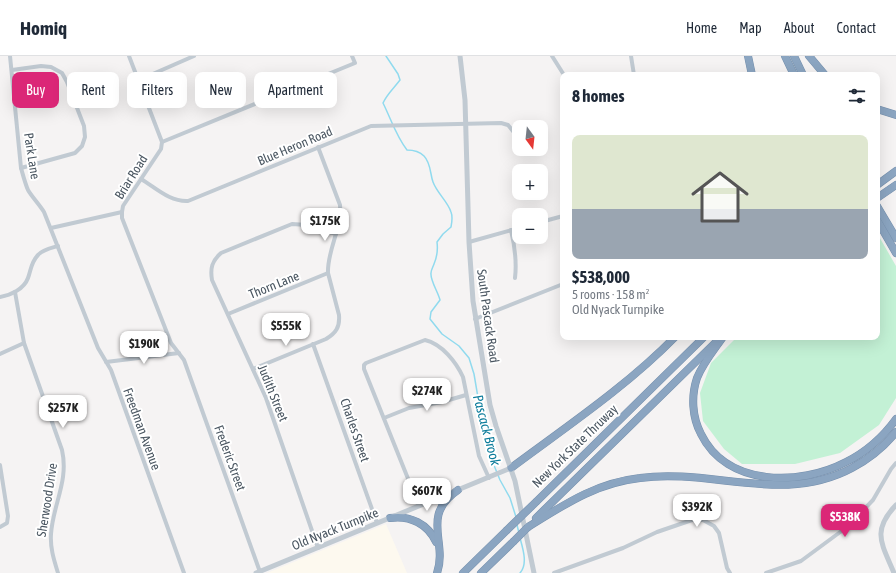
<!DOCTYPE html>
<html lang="en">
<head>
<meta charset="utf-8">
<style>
  :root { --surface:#fff; --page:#f6f6f7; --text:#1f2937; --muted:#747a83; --line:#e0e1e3; --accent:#db2777 }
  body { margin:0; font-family:"Asap Condensed",sans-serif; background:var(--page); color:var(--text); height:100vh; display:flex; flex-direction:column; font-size:15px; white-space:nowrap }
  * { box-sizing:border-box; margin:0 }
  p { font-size:13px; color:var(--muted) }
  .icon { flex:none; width:22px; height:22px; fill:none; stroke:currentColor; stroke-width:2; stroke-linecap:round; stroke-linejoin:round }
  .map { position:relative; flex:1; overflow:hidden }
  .side { position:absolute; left:560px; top:16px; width:320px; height:268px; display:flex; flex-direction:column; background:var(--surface); border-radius:8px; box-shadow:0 4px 16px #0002 }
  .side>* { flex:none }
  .banner { position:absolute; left:12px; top:16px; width:380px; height:36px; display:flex; gap:8px }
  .needle { width:26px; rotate:165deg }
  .fabs { position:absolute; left:512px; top:64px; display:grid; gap:8px }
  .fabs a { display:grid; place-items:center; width:36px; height:36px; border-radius:8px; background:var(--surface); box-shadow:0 4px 16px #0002; font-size:20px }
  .price { position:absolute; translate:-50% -34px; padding:0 9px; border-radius:8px; background:#fff; color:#222; font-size:13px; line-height:26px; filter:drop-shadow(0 1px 2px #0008) }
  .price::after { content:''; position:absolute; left:50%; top:24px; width:12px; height:9px; margin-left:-6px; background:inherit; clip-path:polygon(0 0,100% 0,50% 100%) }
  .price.on { background:var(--accent); color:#fff }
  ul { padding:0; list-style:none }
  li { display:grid; align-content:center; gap:8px; height:212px; padding:0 12px }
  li+li { border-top:1px solid var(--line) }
  li span { display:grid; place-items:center; height:124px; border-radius:8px; color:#555 }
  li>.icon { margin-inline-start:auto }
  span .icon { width:72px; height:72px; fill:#fffc; stroke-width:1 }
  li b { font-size:17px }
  h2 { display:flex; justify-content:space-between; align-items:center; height:48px; padding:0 12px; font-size:17px }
  .tag { padding:0 14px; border-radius:8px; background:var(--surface); box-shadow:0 4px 16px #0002; font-size:14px; line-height:36px }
  .tag.on { background:var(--accent); color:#fff }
  header { display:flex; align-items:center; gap:24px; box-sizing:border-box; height:56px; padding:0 20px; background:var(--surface); border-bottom:1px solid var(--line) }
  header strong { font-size:19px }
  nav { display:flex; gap:22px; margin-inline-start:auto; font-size:14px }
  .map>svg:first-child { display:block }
  .commercial { fill:#fdf9ef }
  .green { fill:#c3f1d5 }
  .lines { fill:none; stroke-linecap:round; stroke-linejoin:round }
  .stream { stroke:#90daee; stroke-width:1.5 }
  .motorway-casing { stroke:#7690ad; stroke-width:8 }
  .minor { stroke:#c1cad2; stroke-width:4 }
  .tertiary { stroke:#c1cad2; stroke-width:5 }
  .motorway { stroke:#8ba5c1; stroke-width:7 }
  .motorway-bridge-casing { stroke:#7690ad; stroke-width:8; stroke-linecap:butt }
  .motorway-bridge { stroke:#8ba5c1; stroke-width:7 }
  .labels { text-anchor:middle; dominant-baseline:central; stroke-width:4; stroke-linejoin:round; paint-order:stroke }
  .street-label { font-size:13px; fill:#4a5661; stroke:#fff }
  .water-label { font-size:14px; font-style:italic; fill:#0c7c9b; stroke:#fff }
</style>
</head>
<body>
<header>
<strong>Homiq</strong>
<nav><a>Home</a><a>Map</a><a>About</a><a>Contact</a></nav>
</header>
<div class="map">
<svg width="896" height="517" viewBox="0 0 896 517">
  <rect width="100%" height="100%" fill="#f5f3f3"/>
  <polygon class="commercial" points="386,468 407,517 267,517"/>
  <polygon class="green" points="877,177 896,210 896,342 879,369 840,397 795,408 742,408 724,393 703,365 700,337 711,307 737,281 877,281"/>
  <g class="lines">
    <g class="stream">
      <path d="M386 0 398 18 400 24C394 32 387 38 383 47 391 63 396 80 407 94 414 94 419 95 424 100 431 107 430 118 433 126 437 137 448 146 451 156 453 161 452 166 451 171L443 178 437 186C438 194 437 201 434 208 433 211 431 214 431 217 430 224 438 236 440 244L431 256 430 263 442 278 459 290 469 302 474 318 484 377 491 402 500 424 510 442 516 461"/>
      <polyline points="517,469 519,477"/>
      <path d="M520 517C528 508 523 493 520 482"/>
    </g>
    <g class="motorway-casing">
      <g id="motorway">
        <polyline points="748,0 752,19"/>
        <polyline points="785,0 794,19"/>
        <polyline points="794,0 803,19"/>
        <polyline points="809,0 825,19"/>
        <polyline points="877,53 896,59"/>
        <polyline points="877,129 896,115"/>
        <polyline points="877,142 896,129"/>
        <polyline points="877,150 896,182"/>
        <polyline points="877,164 896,197"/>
        <path d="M723 281C714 294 703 307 697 322 691 340 692 361 701 378 727 431 800 430 846 406 866 396 883 381 896 363"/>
        <path d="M511 412C566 371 627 330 675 281"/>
        <polyline points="537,445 704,281"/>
        <path d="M390 462C410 459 428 468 436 486"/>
        <polyline points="536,462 716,286"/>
        <path d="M528 471C565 448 596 427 640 422 712 412 783 449 852 412 869 403 884 391 896 376"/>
        <path d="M437 517C448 486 420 460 458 434"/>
        <polyline points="463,517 506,475"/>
        <polyline points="481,517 513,486"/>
      </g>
    </g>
    <g class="minor">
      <path d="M10 0 21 112C23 119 25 127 28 134 32 141 39 148 44 156L98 292 111 314 184 517"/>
      <polyline points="129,0 162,86 161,93 123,150 122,156 122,162 171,287 184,304 260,516"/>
      <polyline points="552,0 564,19"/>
      <polyline points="631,0 634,19"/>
      <polyline points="12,14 41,10 51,11 62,17 67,26 84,70 85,81 82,90 75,97 21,112"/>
      <polyline points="139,24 194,0"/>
      <polyline points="162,86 355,7 352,0"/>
      <path d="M141 123C156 132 170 146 188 145L371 70 501 67 508 69 517 80"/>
      <polyline points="541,166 563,160"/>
      <polyline points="51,172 122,156"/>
      <path d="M511 174C515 191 517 205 515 222"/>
      <polyline points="469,186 519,172"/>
      <path d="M15 236 24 287 62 394C69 425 53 448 51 478 50 492 54 504 58 517"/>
      <path d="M0 241C11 239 24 233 28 222 31 214 31 206 38 199 42 194 51 192 58 190"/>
      <polyline points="228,258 328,217"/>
      <polyline points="475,263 563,228"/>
      <polyline points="313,288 377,467"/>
      <polyline points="0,298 24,287"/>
      <polyline points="106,306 179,297"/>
      <path d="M253 313 326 283C336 277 340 271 339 259L328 217C327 194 342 173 340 149L318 91"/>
      <polyline points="384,362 409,352 442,346 466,339"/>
      <polyline points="0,409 8,460 7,467 0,471"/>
      <path d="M419 450 364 313V309L366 307 425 284C442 288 456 306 463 321L479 400 489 422"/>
      <path d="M318 492 266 342 212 224C210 212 212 205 221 197L292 168 307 169 336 178"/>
      <polyline points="554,517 623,492 657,476 692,464 703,464 714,470 719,477 727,512 730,517"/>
      <polyline points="766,517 801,505 847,471 873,444 891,413 896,407"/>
    </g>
    <g class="tertiary">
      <polyline points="460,0 465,44 469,186 473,245 490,349 496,370 515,425 534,517"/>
      <polyline points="256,517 511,412"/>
      <path d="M894 517C882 488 871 475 896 449"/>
    </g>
    <use href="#motorway" class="motorway"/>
    <g class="motorway-bridge-casing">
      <g id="motorway-bridge">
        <polyline points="506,475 537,445"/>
        <polyline points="513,486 528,471"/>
      </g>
    </g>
    <use href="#motorway-bridge" class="motorway-bridge"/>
  </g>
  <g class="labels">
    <g class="street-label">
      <text transform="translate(295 90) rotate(-23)">Blue Heron Road</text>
      <text transform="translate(32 100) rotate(81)">Park Lane</text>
      <text transform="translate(131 121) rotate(-58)">Briar Road</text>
      <text transform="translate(274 229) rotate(-22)">Thorn Lane</text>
      <text transform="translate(488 260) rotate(82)">South Pascack Road</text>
      <text transform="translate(273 337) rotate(68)">Judith Street</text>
      <text transform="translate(142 373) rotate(70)">Freedman Avenue</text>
      <text transform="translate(355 374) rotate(71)">Charles Street</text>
      <text transform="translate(575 390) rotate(-44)">New York State Thruway</text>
      <text transform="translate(230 402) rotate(70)">Frederic Street</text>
      <text transform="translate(47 444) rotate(-81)">Sherwood Drive</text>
      <text transform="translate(335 473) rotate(-22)">Old Nyack Turnpike</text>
    </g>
    <g class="water-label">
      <text transform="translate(487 374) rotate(75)">Pascack Brook</text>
    </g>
  </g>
</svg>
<div class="fabs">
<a><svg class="needle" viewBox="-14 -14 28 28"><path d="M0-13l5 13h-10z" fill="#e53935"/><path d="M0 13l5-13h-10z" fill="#747a83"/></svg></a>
<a>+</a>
<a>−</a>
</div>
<b class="price" style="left:325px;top:186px">$175K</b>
<b class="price" style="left:286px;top:291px">$555K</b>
<b class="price" style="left:144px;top:309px">$190K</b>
<b class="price" style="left:427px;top:356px">$274K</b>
<b class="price" style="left:63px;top:373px">$257K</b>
<b class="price" style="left:427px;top:456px">$607K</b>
<b class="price" style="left:697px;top:472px">$392K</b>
<b class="price on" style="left:845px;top:482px">$538K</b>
<div class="banner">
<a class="tag on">Buy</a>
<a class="tag">Rent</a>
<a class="tag">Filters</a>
<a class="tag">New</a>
<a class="tag">Apartment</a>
</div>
<section class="side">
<h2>8 homes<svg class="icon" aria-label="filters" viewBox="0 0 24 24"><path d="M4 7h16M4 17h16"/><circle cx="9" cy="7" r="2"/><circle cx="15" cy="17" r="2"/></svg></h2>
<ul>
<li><span style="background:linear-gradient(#dfe7d0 60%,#9aa5b1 0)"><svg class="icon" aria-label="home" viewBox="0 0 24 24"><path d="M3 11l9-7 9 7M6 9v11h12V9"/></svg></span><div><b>$538,000</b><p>5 rooms · 158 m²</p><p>Old Nyack Turnpike</p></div></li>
</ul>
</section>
</div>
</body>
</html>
